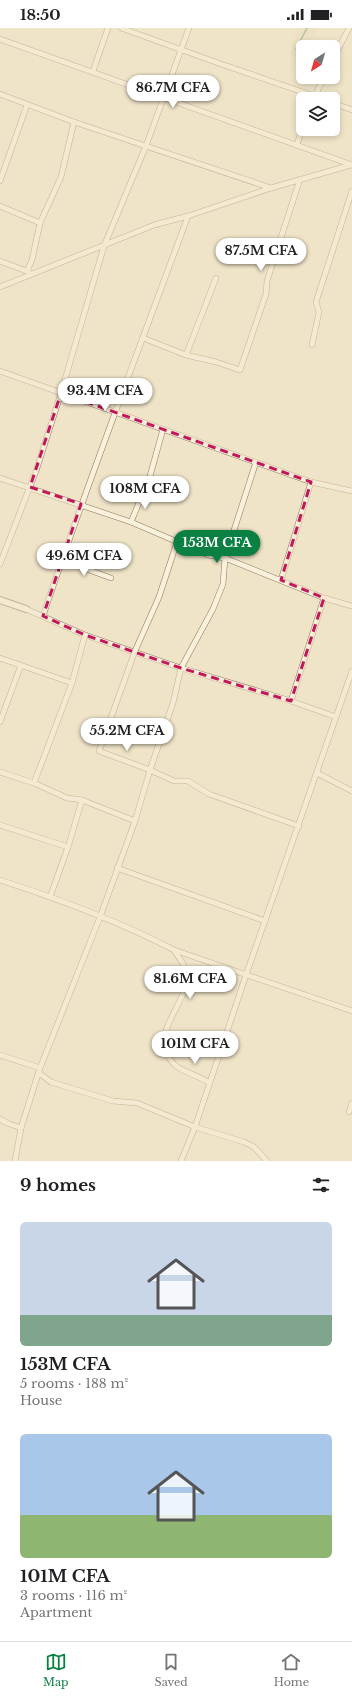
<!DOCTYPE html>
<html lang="en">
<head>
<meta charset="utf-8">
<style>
  :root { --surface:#fff; --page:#f2f2f2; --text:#202124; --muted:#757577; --line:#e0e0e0; --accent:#0b8043 }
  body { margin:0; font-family:"Libre Baskerville",serif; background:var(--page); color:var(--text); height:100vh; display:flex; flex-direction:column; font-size:15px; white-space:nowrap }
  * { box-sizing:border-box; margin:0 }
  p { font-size:13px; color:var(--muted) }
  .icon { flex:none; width:22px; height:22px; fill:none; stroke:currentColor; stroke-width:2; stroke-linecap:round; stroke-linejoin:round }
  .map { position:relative; height:1133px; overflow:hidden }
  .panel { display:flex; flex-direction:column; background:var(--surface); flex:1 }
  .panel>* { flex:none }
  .needle { width:26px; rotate:217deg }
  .tools { position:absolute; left:296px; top:12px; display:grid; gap:8px }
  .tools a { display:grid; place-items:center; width:44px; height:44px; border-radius:6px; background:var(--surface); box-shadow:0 2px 6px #0003; font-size:20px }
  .price { position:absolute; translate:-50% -34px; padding:0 9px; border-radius:14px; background:#fff; color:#222; font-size:13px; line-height:26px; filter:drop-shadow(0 1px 2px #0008) }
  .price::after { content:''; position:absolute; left:50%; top:24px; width:12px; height:9px; margin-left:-6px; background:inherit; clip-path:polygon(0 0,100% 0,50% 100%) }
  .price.selected { background:var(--accent); color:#fff }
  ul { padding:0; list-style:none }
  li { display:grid; align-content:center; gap:8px; height:212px; padding:0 20px }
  li span { display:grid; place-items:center; height:124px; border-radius:6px; color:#555 }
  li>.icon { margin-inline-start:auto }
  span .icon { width:72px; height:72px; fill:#fffc; stroke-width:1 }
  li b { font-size:17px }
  h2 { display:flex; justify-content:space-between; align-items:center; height:48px; padding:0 20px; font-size:17px }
  .status { display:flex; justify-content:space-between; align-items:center; height:28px; padding:0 20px; background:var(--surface); direction:ltr }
  .status svg { height:11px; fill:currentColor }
  .tab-bar { display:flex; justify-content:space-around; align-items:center; height:56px; border-top:1px solid var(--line); background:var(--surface); font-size:11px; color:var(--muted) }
  .tab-bar a { display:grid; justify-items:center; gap:2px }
  .tab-bar .selected { color:var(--accent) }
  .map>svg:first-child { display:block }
  .farmland { fill:#e6deb5 }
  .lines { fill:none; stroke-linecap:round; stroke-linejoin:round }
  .stream { stroke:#6f938a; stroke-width:1.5 }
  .minor-casing { stroke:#8d765c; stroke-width:6 }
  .tertiary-casing { stroke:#8d765c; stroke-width:8 }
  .minor { stroke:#faf1dc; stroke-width:5 }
  .tertiary { stroke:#faf1dc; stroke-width:6 }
  .marked { fill:none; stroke:#c2185b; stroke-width:3; stroke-dasharray:8 5; stroke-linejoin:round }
</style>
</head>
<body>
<div class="status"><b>18:50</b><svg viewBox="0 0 49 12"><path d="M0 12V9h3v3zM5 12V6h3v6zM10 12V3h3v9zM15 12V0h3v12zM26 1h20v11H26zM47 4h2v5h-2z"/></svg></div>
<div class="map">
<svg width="352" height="1133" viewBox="0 0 352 1133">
  <rect width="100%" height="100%" fill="#f0e4c8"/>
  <polygon class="farmland" points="298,0 319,0 306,19 303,19 303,24 298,31 289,27"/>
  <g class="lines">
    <polyline class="stream" points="296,21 307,0"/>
    <g class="minor-casing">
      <g id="minor">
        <polyline points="121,0 221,36 323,71"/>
        <polyline points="0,11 352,137"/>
        <polyline points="333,31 349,0"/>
        <polyline points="93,43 108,0"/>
        <polyline points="0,66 74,94 271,160"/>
        <polyline points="314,70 324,49"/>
        <polyline points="333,75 352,82"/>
        <polyline points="297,116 303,99"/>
        <polyline points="0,153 27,77"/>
        <polyline points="0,178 40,195"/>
        <polyline points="0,233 29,244"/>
        <polyline points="27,243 32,232 40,195 61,149 74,94"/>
        <polyline points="0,259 154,197 188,188 271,160 351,137"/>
        <polyline points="143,310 186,327 216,334 240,342 266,266 267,253 300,151"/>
        <polyline points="312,317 319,284 316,274 352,163"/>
        <polyline points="186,327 216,250"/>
        <polyline points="0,343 311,454 352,463"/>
        <polyline points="0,450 131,494 150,448 163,401"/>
        <polyline points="131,494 208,527 225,530 324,570"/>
        <polyline points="177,514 159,569 135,623 99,723 150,742 174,753 188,753 209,766 299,798"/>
        <polyline points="62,532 111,550"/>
        <polyline points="0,536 36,443 61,365 104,218 146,118 189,0"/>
        <polyline points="281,552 311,454"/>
        <polyline points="26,581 85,607 181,640 291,673 324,570 352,578"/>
        <path d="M43 588C88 453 139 321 188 188"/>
        <polyline points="0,630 72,655"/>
        <polyline points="291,673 336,689"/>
        <polyline points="0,694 21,637"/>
        <polyline points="0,744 34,755 67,770 82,772 135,793"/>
        <polyline points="317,745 352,763"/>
        <polyline points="34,755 72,655 85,607"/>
        <polyline points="0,797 68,819"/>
        <polyline points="117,840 265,893"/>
        <path d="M0 852C59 871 119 893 174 922L352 983"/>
        <polyline points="50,869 68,819 82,772"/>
        <path d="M174 922C178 929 187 939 187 947 188 977 145 1008 174 1036 181 1044 199 1047 209 1055"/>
        <polyline points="0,1027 40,1040"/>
        <polyline points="39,1045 51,1054 113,1073 137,1075 195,1099 244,1114 254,1119 267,1133"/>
        <polyline points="349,1084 352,1075"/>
        <polyline points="0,1091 7,1095 21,1100"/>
        <polyline points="15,1133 21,1100 40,1040 100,889 135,793 150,742 173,675 181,640 213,581 223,556 225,530 256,434"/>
        <polyline points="181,1133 195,1099 246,947 352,643"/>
      </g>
    </g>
    <g class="tertiary-casing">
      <polyline id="tertiary" points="0,572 26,581"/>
    </g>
    <use href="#minor" class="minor"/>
    <use href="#tertiary" class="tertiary"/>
  </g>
  <path d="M0 0H352V1133H0ZM61 365 311 454 281 552 324 570 291 673 181 640 85 607 43 588 81 476 30 459Z" fill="#f0e4c8" fill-opacity=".55" fill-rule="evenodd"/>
  <path class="marked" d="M61 365 311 454 281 552 324 570 291 673 181 640 85 607 43 588 81 476 30 459Z"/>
</svg>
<div class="tools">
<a><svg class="needle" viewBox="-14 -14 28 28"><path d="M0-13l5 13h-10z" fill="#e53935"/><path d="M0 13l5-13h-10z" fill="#757577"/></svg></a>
<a><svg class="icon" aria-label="layers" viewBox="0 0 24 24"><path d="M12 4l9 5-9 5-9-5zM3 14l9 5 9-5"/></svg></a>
</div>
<b class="price" style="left:173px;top:81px">86.7M CFA</b>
<b class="price" style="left:261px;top:244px">87.5M CFA</b>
<b class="price" style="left:105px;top:384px">93.4M CFA</b>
<b class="price" style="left:145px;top:482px">108M CFA</b>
<b class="price selected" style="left:217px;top:536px">153M CFA</b>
<b class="price" style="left:84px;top:549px">49.6M CFA</b>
<b class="price" style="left:127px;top:724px">55.2M CFA</b>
<b class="price" style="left:190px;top:972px">81.6M CFA</b>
<b class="price" style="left:195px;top:1037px">101M CFA</b>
</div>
<section class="panel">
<h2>9 homes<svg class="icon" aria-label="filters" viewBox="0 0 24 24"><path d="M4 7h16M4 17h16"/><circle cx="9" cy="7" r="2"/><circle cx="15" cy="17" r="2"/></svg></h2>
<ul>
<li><span style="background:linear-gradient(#c9d6e8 75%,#7fa58c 0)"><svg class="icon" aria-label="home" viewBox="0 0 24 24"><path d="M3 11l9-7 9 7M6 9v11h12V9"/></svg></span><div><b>153M CFA</b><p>5 rooms · 188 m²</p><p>House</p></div></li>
<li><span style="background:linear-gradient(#a9c7e8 65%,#8fb573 0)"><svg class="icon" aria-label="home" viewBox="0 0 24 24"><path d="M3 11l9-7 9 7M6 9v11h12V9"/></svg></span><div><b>101M CFA</b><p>3 rooms · 116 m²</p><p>Apartment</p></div></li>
</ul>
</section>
<nav class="tab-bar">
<a class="selected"><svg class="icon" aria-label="map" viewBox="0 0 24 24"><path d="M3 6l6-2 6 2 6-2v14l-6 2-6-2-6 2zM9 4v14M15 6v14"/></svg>Map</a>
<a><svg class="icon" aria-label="saved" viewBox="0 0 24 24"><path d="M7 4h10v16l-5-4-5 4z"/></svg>Saved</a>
<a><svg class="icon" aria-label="home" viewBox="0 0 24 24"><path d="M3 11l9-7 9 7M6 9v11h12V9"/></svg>Home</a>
</nav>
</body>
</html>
